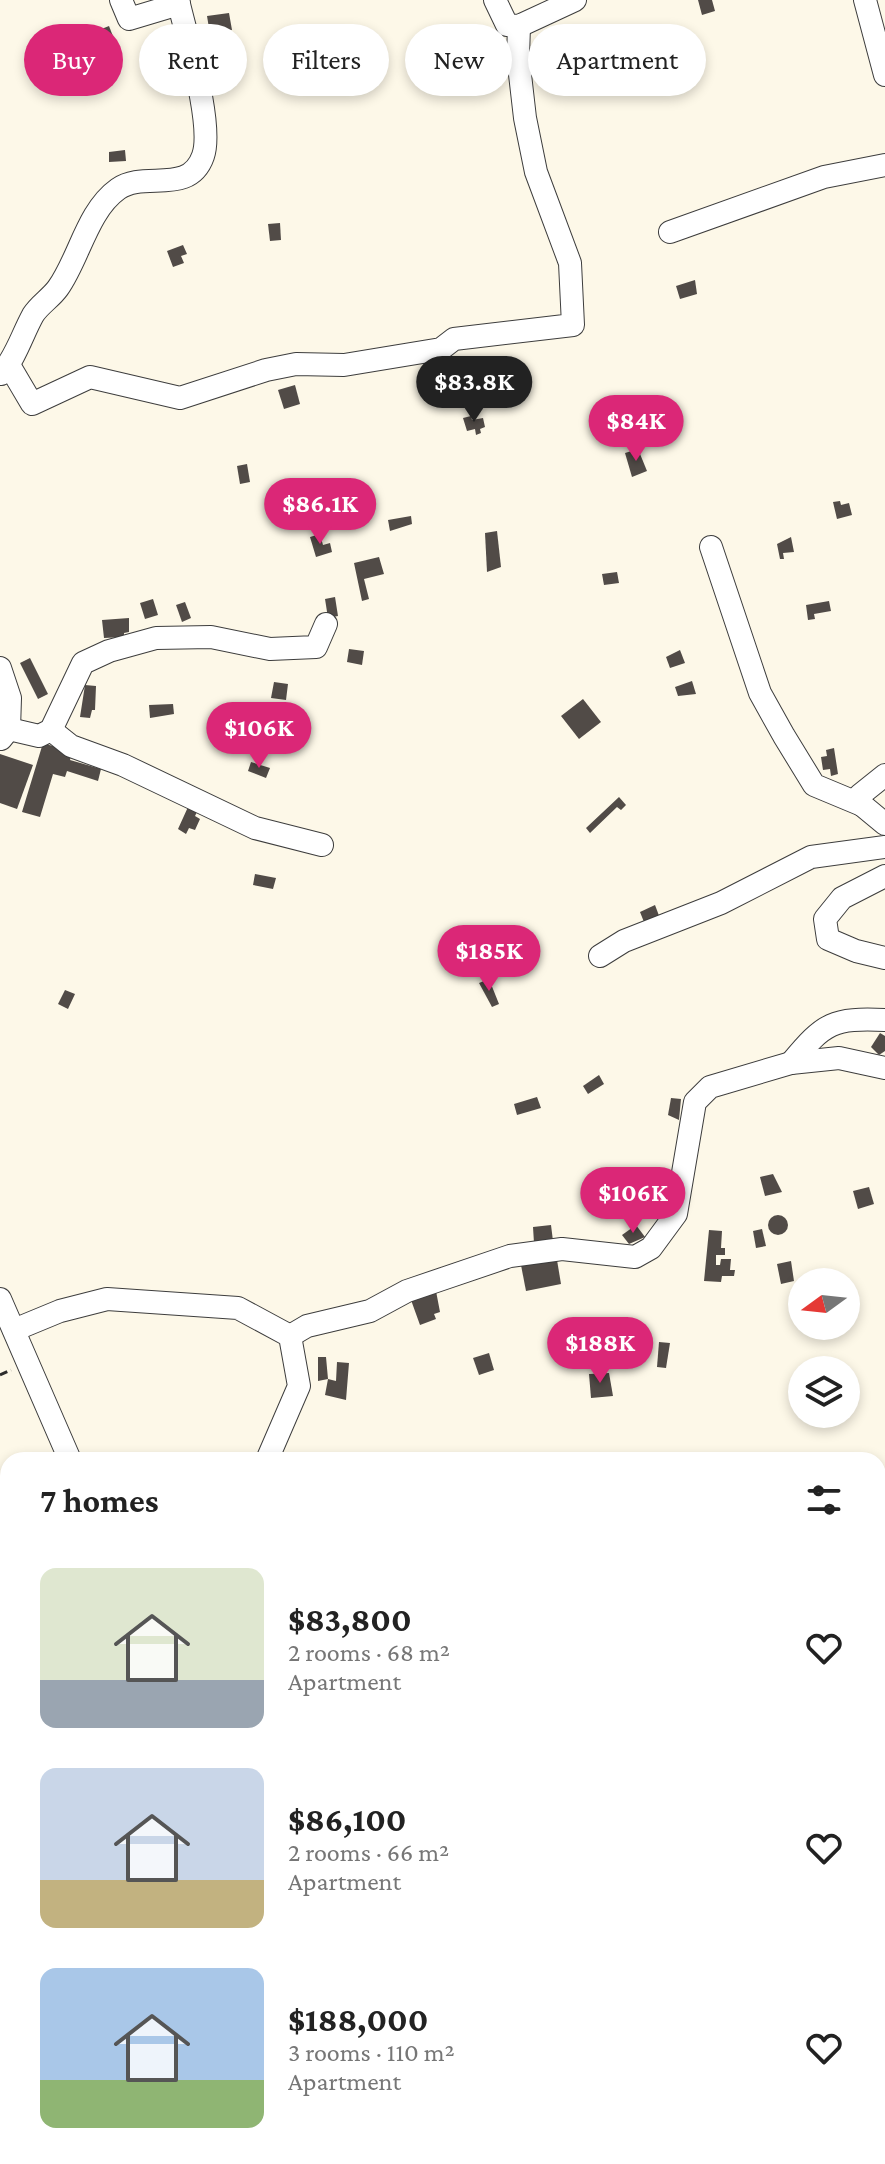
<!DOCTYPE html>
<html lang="en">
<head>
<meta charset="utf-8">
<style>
  :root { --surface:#fff; --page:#f2f2f2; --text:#222; --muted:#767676; --accent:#db2777 }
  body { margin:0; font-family:"Crimson Pro",serif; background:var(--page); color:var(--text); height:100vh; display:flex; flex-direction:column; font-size:30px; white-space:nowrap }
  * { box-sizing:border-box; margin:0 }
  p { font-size:26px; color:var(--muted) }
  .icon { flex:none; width:44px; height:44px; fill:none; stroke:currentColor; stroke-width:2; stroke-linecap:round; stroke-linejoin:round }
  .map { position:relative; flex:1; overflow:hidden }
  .sheet { position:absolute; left:0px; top:1452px; width:886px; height:712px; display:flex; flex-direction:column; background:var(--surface); border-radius:24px 24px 0 0; box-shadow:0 4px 12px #0003 }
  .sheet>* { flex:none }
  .top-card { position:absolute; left:24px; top:24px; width:838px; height:72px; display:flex; gap:16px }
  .needle { width:52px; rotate:255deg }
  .tools { position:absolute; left:788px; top:1268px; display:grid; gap:16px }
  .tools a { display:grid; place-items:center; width:72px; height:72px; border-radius:50%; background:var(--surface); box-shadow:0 4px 12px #0003; font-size:40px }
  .price { position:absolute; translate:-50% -68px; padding:0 18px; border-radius:28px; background:var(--accent); color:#fff; font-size:26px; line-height:52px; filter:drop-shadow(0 2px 4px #0008) }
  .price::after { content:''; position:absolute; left:50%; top:48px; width:24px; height:18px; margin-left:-12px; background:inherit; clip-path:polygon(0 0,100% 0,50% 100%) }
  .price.current { background:#222; color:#fff }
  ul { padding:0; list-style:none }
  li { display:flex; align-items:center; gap:24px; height:200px; padding:0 40px }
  li span { display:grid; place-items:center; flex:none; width:224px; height:160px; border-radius:16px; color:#555 }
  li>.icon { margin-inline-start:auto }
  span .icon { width:96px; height:96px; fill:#fffc; stroke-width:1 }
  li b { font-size:34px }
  h2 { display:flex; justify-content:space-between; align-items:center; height:96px; padding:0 40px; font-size:34px }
  .tag { padding:0 28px; border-radius:36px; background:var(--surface); box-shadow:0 4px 12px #0003; font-size:28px; line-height:72px }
  .tag.current { background:var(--accent); color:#fff }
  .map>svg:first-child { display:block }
  .building { fill:#514b47 }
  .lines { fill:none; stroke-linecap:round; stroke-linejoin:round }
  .minor-casing { stroke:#3d3d3d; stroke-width:24 }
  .path { stroke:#2c2c2c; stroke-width:3; stroke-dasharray:8 4; stroke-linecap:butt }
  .minor { stroke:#fff; stroke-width:22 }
</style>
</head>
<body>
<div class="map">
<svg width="885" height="2164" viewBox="0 0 885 2164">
  <rect width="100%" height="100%" fill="#fdf8e8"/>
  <g class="building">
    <polygon points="698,0 712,0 715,11 702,15"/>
    <polygon points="229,13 232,30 220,32 219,26 209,28 207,16"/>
    <polygon points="109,26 116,44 106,48 99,30"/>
    <polygon points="125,150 126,161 109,162 109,152"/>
    <polygon points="280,223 281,240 270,241 268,224"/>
    <polygon points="183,245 187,254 181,256 184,263 173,267 167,251"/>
    <polygon points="695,280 697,294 680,299 676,286"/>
    <polygon points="295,385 300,404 284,409 278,390"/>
    <polygon points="471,416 472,420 483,418 485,427 480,429 481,433 476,435 475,429 467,431 463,418"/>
    <polygon points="638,449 647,471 632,477 625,453"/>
    <polygon points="247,464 250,482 240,484 237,466"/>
    <polygon points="840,501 841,505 849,503 852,515 837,519 833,502"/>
    <polygon points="411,516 412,524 390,531 388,520"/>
    <polygon points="497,531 501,567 487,572 485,533"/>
    <polygon points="320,534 323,545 330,543 332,552 316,557 310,537"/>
    <polygon points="791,537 794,552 783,553 784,559 780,559 777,544"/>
    <polygon points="379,557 384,574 364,579 369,599 362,601 354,563"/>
    <polygon points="617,572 619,583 604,585 602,574"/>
    <polygon points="335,597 338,616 328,618 325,599"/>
    <polygon points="153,599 158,615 145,619 140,603"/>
    <polygon points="829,601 831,611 814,614 815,619 808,620 806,605"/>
    <polygon points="185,602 191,618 182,622 176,605"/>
    <polygon points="129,618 129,632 124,633 124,637 104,638 102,620"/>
    <polygon points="349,649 364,651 362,665 347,662"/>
    <polygon points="680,650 685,663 670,668 666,657"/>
    <polygon points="30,658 48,694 38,699 20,663"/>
    <polygon points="692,681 696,694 678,696 675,687"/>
    <polygon points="274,682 288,684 286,700 271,698"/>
    <polygon points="85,685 96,686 95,710 92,710 90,718 80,717"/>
    <polygon points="583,699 601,722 579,739 561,716"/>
    <polygon points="173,704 174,714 150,718 149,705"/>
    <polygon points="43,743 72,752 70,760 101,769 98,781 67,771 65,777 53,774 40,817 22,812"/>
    <polygon points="834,748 838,774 831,776 830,769 823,770 821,757 827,756 826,750"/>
    <polygon points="0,754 33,765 17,809 0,803"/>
    <polygon points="251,762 270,768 266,778 248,771"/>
    <polygon points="619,797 626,805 621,810 617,807 590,833 586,828"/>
    <polygon points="188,807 197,812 195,816 200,819 195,830 189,828 186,834 178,829"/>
    <polygon points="255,874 276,878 273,889 253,885"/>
    <polygon points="655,905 661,921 646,927 640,912"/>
    <polygon points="489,979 499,1004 492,1007 479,983"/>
    <polygon points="65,990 75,994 68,1009 58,1004"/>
    <polygon points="880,1033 885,1036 885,1051 879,1055 871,1047"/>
    <polygon points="599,1075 604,1084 588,1094 583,1086"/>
    <polygon points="537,1097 541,1108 517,1115 514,1104"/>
    <polygon points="671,1098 681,1099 679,1120 668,1115"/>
    <polygon points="773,1174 782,1192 765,1196 760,1177"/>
    <polygon points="869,1187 874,1204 858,1209 853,1191"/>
    <circle cx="778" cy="1225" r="10"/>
    <polygon points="551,1225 553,1241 534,1243 533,1227"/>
    <polygon points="636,1225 645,1237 629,1244 622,1235"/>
    <polygon points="762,1229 766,1246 756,1248 753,1231"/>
    <polygon points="709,1230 722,1231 721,1248 725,1248 725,1255 716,1255 716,1265 720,1265 721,1259 731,1259 730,1270 735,1270 734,1276 722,1276 721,1282 704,1281"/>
    <polygon points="556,1254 561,1284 526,1291 520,1260"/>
    <polygon points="791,1261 794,1281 781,1284 777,1264"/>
    <polygon points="436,1291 440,1312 434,1314 436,1319 420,1325 411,1300"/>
    <polygon points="659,1342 670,1343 666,1368 657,1367"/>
    <polygon points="489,1353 494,1370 479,1375 473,1358"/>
    <polygon points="318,1357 326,1357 328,1379 336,1381 337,1362 349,1363 346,1400 325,1395 328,1379 318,1381"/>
    <polygon points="609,1373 613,1396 591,1398 589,1374"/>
    <polygon points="0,2063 8,2065 8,2088 0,2086"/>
    <polygon points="141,2156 183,2156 184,2162 142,2164"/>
  </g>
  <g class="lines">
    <g class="minor-casing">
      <g id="minor">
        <polyline points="121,0 129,19 179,4"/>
        <polyline points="495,0 507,25 519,26 575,0"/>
        <polyline points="865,0 885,75"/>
        <polyline points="670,232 824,177 885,165"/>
        <polyline points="9,365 32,404 90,377 180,398 266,370 296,364 344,365 441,349 454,339 573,325 570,263 536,172 525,118 518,57 519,26"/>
        <path d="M1 374C16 357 22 335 33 315 39 305 51 298 58 288 79 259 87 211 118 189 144 170 189 196 203 156 214 125 186 35 178 0"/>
        <polyline points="711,547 760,693 784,736 814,785 862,805"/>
        <polyline points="0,668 10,698 9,729 1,739"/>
        <polyline points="9,729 39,736 51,730 83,663 109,651 156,638 211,637 270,649 316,647 326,624"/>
        <polyline points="51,730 71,746 123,765 255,828 322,845"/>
        <polyline points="885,775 860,795 862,805 885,824"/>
        <polyline points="885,876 842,898 825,919 828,939 856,951 885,958"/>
        <polyline points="600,956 624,941 721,903 811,857 885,847"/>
        <path d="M791 1063C825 1022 833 1018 885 1020"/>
        <polyline points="0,1299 70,1460"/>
        <polyline points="14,1330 60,1311 107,1299 238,1308 290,1336 299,1386 267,1460"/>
        <polyline points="290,1336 307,1326 370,1311 407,1291 510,1256 562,1249 635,1257 651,1248 676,1214 695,1102 710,1087 791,1063 839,1058 885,1068"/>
        <polyline points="878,1551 885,1550"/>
        <polyline points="54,2156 55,2164"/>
      </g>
    </g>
    <g class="path">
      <polyline points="0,1375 11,1370"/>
      <polyline points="520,2156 520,2164"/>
    </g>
    <use href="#minor" class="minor"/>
  </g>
</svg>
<div class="tools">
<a><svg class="needle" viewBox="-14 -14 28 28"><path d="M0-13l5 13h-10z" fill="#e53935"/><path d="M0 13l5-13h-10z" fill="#767676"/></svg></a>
<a><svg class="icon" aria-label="layers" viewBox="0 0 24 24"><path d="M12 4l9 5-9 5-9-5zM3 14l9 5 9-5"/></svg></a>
</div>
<b class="price current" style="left:474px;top:424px">$83.8K</b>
<b class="price" style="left:636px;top:463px">$84K</b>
<b class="price" style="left:320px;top:546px">$86.1K</b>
<b class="price" style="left:259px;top:770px">$106K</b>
<b class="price" style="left:489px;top:993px">$185K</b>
<b class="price" style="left:633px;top:1235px">$106K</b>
<b class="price" style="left:600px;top:1385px">$188K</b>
<div class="top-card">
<a class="tag current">Buy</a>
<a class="tag">Rent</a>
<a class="tag">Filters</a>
<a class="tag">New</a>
<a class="tag">Apartment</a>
</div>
<section class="sheet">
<h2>7 homes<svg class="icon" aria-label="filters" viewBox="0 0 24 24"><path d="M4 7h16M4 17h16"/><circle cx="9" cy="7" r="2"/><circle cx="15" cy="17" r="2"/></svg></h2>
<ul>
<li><span style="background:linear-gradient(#dfe7d0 70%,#9aa5b1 0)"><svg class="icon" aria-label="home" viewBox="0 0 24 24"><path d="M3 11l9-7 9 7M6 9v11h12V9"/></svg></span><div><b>$83,800</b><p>2 rooms · 68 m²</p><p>Apartment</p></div><svg class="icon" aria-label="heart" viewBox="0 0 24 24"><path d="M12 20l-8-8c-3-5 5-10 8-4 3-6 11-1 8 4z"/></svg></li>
<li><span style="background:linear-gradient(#c9d6e8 70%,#c2b280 0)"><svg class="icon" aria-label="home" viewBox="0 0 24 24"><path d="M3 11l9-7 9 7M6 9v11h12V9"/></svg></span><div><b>$86,100</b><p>2 rooms · 66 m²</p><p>Apartment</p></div><svg class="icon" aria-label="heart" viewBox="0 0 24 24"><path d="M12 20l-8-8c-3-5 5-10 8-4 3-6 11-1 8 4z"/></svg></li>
<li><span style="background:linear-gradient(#a9c7e8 70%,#8fb573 0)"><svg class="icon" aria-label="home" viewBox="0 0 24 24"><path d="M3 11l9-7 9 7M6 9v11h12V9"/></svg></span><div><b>$188,000</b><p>3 rooms · 110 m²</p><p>Apartment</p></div><svg class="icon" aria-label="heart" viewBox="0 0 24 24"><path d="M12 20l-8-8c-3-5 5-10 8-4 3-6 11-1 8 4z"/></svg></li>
</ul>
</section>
</div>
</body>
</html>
